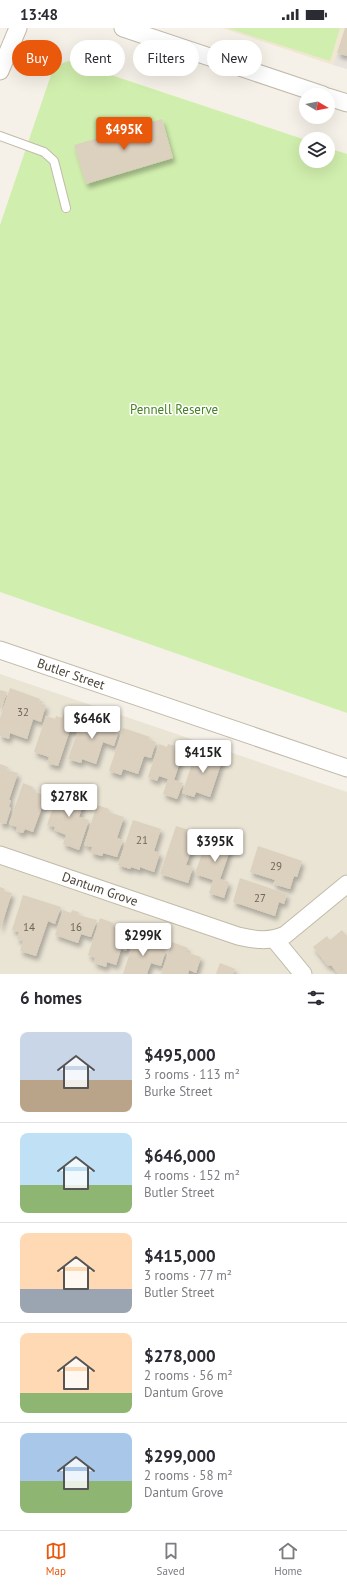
<!DOCTYPE html>
<html lang="en">
<head>
<meta charset="utf-8">
<style>
  :root { --surface:#fff; --page:#f7f7f7; --text:#2b2b33; --muted:#7c7c81; --line:#e1e1e2; --accent:#ea580c }
  body { margin:0; font-family:"PT Sans",sans-serif; background:var(--page); color:var(--text); height:100vh; display:flex; flex-direction:column; font-size:15px; white-space:nowrap }
  * { box-sizing:border-box; margin:0 }
  p { font-size:13px; color:var(--muted) }
  .icon { flex:none; width:22px; height:22px; fill:none; stroke:currentColor; stroke-width:2; stroke-linecap:round; stroke-linejoin:round }
  .map { position:relative; height:946px; overflow:hidden }
  .sheet { display:flex; flex-direction:column; background:var(--surface); flex:1 }
  .sheet>* { flex:none }
  .banner { position:absolute; left:12px; top:12px; width:323px; height:36px; display:flex; gap:8px }
  .needle { width:26px; rotate:100deg }
  .fabs { position:absolute; left:299px; top:60px; display:grid; gap:8px }
  .fabs a { display:grid; place-items:center; width:36px; height:36px; border-radius:50%; background:var(--surface); box-shadow:0 4px 16px #0002; font-size:20px }
  .price { position:absolute; translate:-50% -34px; padding:0 9px; border-radius:4px; background:#fff; color:#222; font-size:13px; line-height:26px; filter:drop-shadow(0 1px 2px #0008) }
  .price::after { content:''; position:absolute; left:50%; top:24px; width:12px; height:9px; margin-left:-6px; background:inherit; clip-path:polygon(0 0,100% 0,50% 100%) }
  .price.active { background:var(--accent); color:#fff }
  ul { padding:0; list-style:none }
  li { display:flex; align-items:center; gap:12px; height:100px; padding:0 20px }
  li+li { border-top:1px solid var(--line) }
  li span { display:grid; place-items:center; flex:none; width:112px; height:80px; border-radius:8px; color:#555 }
  li>.icon { margin-inline-start:auto }
  span .icon { width:48px; height:48px; fill:#fffc; stroke-width:1 }
  li b { font-size:17px }
  h2 { display:flex; justify-content:space-between; align-items:center; height:48px; padding:0 20px; font-size:17px }
  .chip { padding:0 14px; border-radius:18px; background:var(--surface); box-shadow:0 4px 16px #0002; font-size:14px; line-height:36px }
  .chip.active { background:var(--accent); color:#fff }
  .status { display:flex; justify-content:space-between; align-items:center; height:28px; padding:0 20px; background:var(--surface); direction:ltr }
  .status svg { height:11px; fill:currentColor }
  .menu { display:flex; justify-content:space-around; align-items:center; height:56px; border-top:1px solid var(--line); background:var(--surface); font-size:11px; color:var(--muted) }
  .menu a { display:grid; justify-items:center; gap:2px }
  .menu .active { color:var(--accent) }
  .map>svg:first-child { display:block }
  .residential { fill:#eae4d5 }
  .industrial { fill:#e8e3dd }
  .education { fill:#f0e7d0 }
  .green { fill:#d0eead }
  .building { fill:#dcd0bf; filter:url(#shadow) }
  .lines { fill:none; stroke-linecap:round; stroke-linejoin:round }
  .lane-casing { stroke:#c2baa9; stroke-width:10 }
  .street-casing { stroke:#c2baa9; stroke-width:19 }
  .lane { stroke:#fff; stroke-width:8 }
  .street { stroke:#fff; stroke-width:17 }
  .labels { text-anchor:middle; dominant-baseline:central; stroke-width:3; stroke-linejoin:round; paint-order:stroke }
  .number-label { font-size:11px; fill:#6e6658 }
  .park-label { font-size:13px; fill:#468322; stroke:#fff }
  .street-label { font-size:13px; fill:#4a4236; stroke:#fff }
</style>
</head>
<body>
<div class="status"><b>13:48</b><svg viewBox="0 0 49 12"><path d="M0 12V9h3v3zM5 12V6h3v6zM10 12V3h3v9zM15 12V0h3v12zM26 1h20v11H26zM47 4h2v5h-2z"/></svg></div>
<div class="map">
<svg width="347" height="946" viewBox="0 0 347 946">
  <defs>
    <filter id="shadow"><feDropShadow dx="2.5" dy="4.5" stdDeviation="2" flood-color="#0004"/></filter>
  </defs>
  <rect width="100%" height="100%" fill="#f6f1e8"/>
  <polygon class="residential" points="0,646 347,764 347,946 0,946"/>
  <polygon class="industrial" points="345,0 347,0 347,41 333,37"/>
  <polygon class="education" points="222,0 345,0 333,37"/>
  <g class="green">
    <polygon points="228,0 340,0 330,33"/>
    <polygon points="69,33 306,112 306,133 328,133 328,120 347,126 347,685 0,564 0,197 54,38"/>
  </g>
  <g class="building">
    <polygon points="345,0 347,0 347,28 337,25"/>
    <polygon points="162,91 173,130 86,156 74,117"/>
    <polygon points="10,660 40,671 39,675 46,677 41,694 33,691 27,711 10,705 9,711 0,708 0,690"/>
    <polygon points="0,662 7,664 1,681 0,680"/>
    <polygon points="65,683 80,688 75,704 70,702 58,738 47,735 49,729 34,724 46,688 55,691 56,688 62,690"/>
    <polygon points="92,687 101,691 100,694 119,702 114,718 103,714 96,736 82,731 81,735 68,731 83,688 91,691"/>
    <polygon points="123,700 150,709 149,712 156,714 151,730 144,728 138,746 123,741 121,747 109,743"/>
    <polygon points="159,716 167,719 168,716 174,718 173,721 183,725 174,752 183,755 177,771 163,766 168,751 159,748 157,753 148,749"/>
    <polygon points="206,721 215,724 214,727 223,730 210,769 196,764 194,769 182,765 197,722 205,724"/>
    <polygon points="0,736 8,739 7,742 18,745 9,772 11,772 9,779 11,780 6,796 0,795"/>
    <polygon points="23,755 33,759 32,763 46,768 33,804 25,801 23,805 16,803 17,799 9,796"/>
    <polygon points="59,762 75,767 75,765 84,768 84,770 85,771 79,789 89,792 79,822 63,816 66,807 54,802 55,799 47,797"/>
    <polygon points="97,777 109,781 108,784 124,789 117,810 123,812 117,829 103,825 102,828 91,825 92,819 84,817"/>
    <polygon points="133,792 161,801 154,823 160,825 154,844 140,839 140,842 131,839 130,841 118,837"/>
    <polygon points="176,798 192,803 190,810 195,812 186,837 193,839 188,855 160,846"/>
    <polygon points="208,808 222,812 223,808 234,811 220,851 229,854 224,870 209,865 213,852 195,846"/>
    <polygon points="258,818 302,833 297,849 294,848 290,861 273,856 275,852 250,844"/>
    <polygon points="240,850 287,866 284,876 279,874 275,888 233,874"/>
    <polygon points="0,859 5,861 4,863 12,865 0,902"/>
    <polygon points="23,867 61,879 55,896 48,893 36,928 20,923 23,913 17,911 19,904 12,902"/>
    <polygon points="63,882 71,885 72,882 79,884 78,887 97,892 91,909 81,906 78,915 55,907"/>
    <polygon points="100,890 113,895 112,898 119,900 119,903 132,908 126,923 121,921 116,937 107,934 106,939 94,935 95,930 88,927"/>
    <polygon points="342,902 347,908 347,946 338,946 331,937 328,938 313,919 327,908 330,912"/>
    <polygon points="136,906 147,909 145,915 166,922 161,938 151,935 147,946 123,946"/>
    <polygon points="172,914 188,920 186,924 201,929 196,945 189,942 188,946 161,946"/>
    <polygon points="220,935 235,941 233,946 216,946"/>
  </g>
  <g class="lines">
    <g class="lane-casing">
      <polyline id="lane" points="0,108 44,124 54,133 66,180"/>
    </g>
    <g class="street-casing">
      <g id="street">
        <polyline points="123,0 323,67"/>
        <polyline points="0,43 18,0"/>
        <polyline points="328,69 347,75"/>
        <polyline points="0,622 347,740"/>
        <path d="M0 827 238 908C255 912 269 914 285 907L347 856"/>
        <polyline points="275,912 303,946"/>
      </g>
    </g>
    <use href="#lane" class="lane"/>
    <use href="#street" class="street"/>
  </g>
  <g class="labels">
    <g class="number-label">
      <text x="23" y="684">32</text>
      <text x="142" y="812">21</text>
      <text x="276" y="838">29</text>
      <text x="260" y="870">27</text>
      <text x="29" y="899">14</text>
      <text x="76" y="899">16</text>
    </g>
    <g class="park-label">
      <text x="174" y="381">Pennell Reserve</text>
    </g>
    <g class="street-label">
      <text transform="translate(71 646) rotate(19)">Butler Street</text>
      <text transform="translate(100 861) rotate(19)">Dantum Grove</text>
    </g>
  </g>
</svg>
<div class="fabs">
<a><svg class="needle" viewBox="-14 -14 28 28"><path d="M0-13l5 13h-10z" fill="#e53935"/><path d="M0 13l5-13h-10z" fill="#7c7c81"/></svg></a>
<a><svg class="icon" aria-label="layers" viewBox="0 0 24 24"><path d="M12 4l9 5-9 5-9-5zM3 14l9 5 9-5"/></svg></a>
</div>
<b class="price active" style="left:124px;top:123px">$495K</b>
<b class="price" style="left:92px;top:712px">$646K</b>
<b class="price" style="left:203px;top:746px">$415K</b>
<b class="price" style="left:69px;top:790px">$278K</b>
<b class="price" style="left:215px;top:835px">$395K</b>
<b class="price" style="left:143px;top:929px">$299K</b>
<div class="banner">
<a class="chip active">Buy</a>
<a class="chip">Rent</a>
<a class="chip">Filters</a>
<a class="chip">New</a>
</div>
</div>
<section class="sheet">
<h2>6 homes<svg class="icon" aria-label="filters" viewBox="0 0 24 24"><path d="M4 7h16M4 17h16"/><circle cx="9" cy="7" r="2"/><circle cx="15" cy="17" r="2"/></svg></h2>
<ul>
<li><span style="background:linear-gradient(#c9d6e8 60%,#b9a48a 0)"><svg class="icon" aria-label="home" viewBox="0 0 24 24"><path d="M3 11l9-7 9 7M6 9v11h12V9"/></svg></span><div><b>$495,000</b><p>3 rooms · 113 m²</p><p>Burke Street</p></div></li>
<li><span style="background:linear-gradient(#bfe0f5 65%,#8fb573 0)"><svg class="icon" aria-label="home" viewBox="0 0 24 24"><path d="M3 11l9-7 9 7M6 9v11h12V9"/></svg></span><div><b>$646,000</b><p>4 rooms · 152 m²</p><p>Butler Street</p></div></li>
<li><span style="background:linear-gradient(#ffd9b3 70%,#9aa5b1 0)"><svg class="icon" aria-label="home" viewBox="0 0 24 24"><path d="M3 11l9-7 9 7M6 9v11h12V9"/></svg></span><div><b>$415,000</b><p>3 rooms · 77 m²</p><p>Butler Street</p></div></li>
<li><span style="background:linear-gradient(#ffd9b3 75%,#8fb573 0)"><svg class="icon" aria-label="home" viewBox="0 0 24 24"><path d="M3 11l9-7 9 7M6 9v11h12V9"/></svg></span><div><b>$278,000</b><p>2 rooms · 56 m²</p><p>Dantum Grove</p></div></li>
<li><span style="background:linear-gradient(#a9c7e8 60%,#8fb573 0)"><svg class="icon" aria-label="home" viewBox="0 0 24 24"><path d="M3 11l9-7 9 7M6 9v11h12V9"/></svg></span><div><b>$299,000</b><p>2 rooms · 58 m²</p><p>Dantum Grove</p></div></li>
</ul>
</section>
<nav class="menu">
<a class="active"><svg class="icon" aria-label="map" viewBox="0 0 24 24"><path d="M3 6l6-2 6 2 6-2v14l-6 2-6-2-6 2zM9 4v14M15 6v14"/></svg>Map</a>
<a><svg class="icon" aria-label="saved" viewBox="0 0 24 24"><path d="M7 4h10v16l-5-4-5 4z"/></svg>Saved</a>
<a><svg class="icon" aria-label="home" viewBox="0 0 24 24"><path d="M3 11l9-7 9 7M6 9v11h12V9"/></svg>Home</a>
</nav>
</body>
</html>
